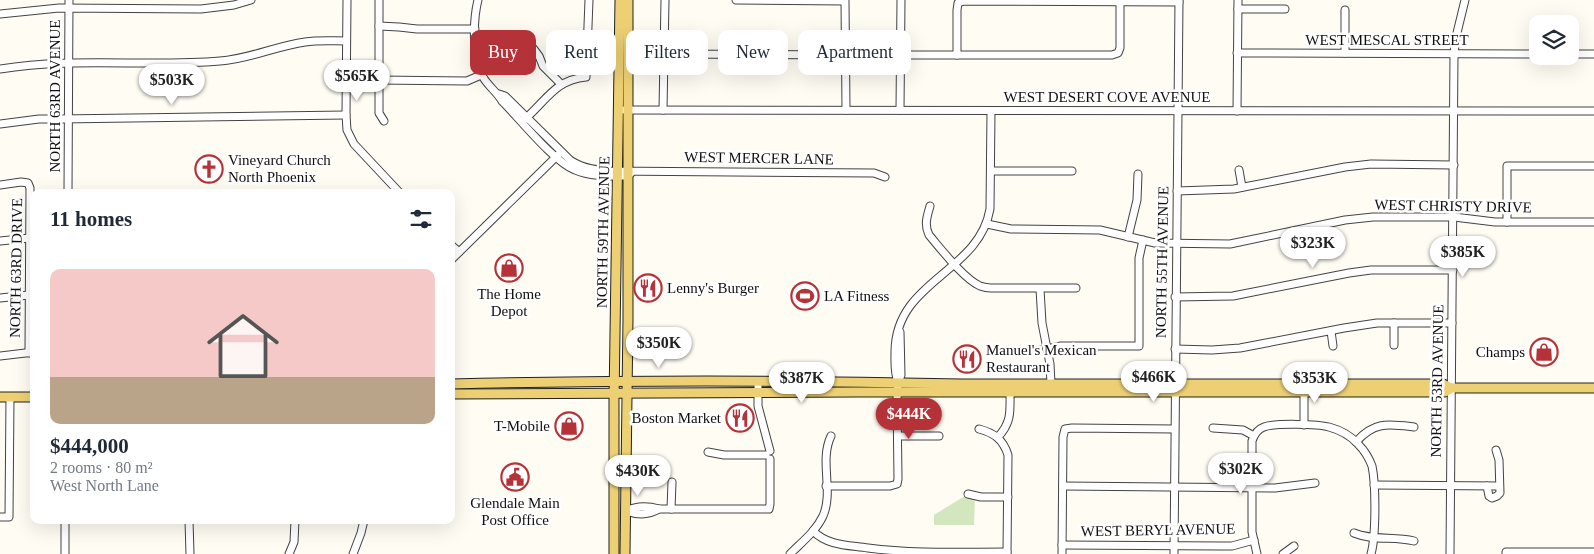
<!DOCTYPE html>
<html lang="en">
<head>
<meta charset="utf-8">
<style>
  :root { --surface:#fff; --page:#f2f2f3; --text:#1f2937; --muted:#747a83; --accent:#b53238 }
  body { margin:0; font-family:Georgia,serif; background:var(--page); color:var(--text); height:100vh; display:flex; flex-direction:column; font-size:19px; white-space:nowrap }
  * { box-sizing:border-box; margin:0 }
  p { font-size:16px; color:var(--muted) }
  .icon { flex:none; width:28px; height:28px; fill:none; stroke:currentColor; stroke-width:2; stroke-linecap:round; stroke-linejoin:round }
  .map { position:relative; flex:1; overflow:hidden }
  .details { position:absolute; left:30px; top:189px; width:425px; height:335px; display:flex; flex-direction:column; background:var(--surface); border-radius:10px; box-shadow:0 5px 20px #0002 }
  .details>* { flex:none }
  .hud { position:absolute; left:470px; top:30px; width:475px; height:45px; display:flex; gap:10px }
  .controls { position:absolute; left:1529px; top:15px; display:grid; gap:10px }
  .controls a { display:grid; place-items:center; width:50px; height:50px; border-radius:10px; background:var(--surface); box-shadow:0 5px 20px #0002; font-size:25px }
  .price { position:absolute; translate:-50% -42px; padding:0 11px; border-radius:18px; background:#fff; color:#222; font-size:16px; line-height:32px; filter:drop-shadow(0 1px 2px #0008) }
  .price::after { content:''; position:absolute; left:50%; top:30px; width:15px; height:11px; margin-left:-8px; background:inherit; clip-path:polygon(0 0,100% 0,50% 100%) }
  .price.active { background:var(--accent); color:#fff }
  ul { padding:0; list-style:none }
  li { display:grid; align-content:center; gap:10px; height:265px; padding:0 20px }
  li span { display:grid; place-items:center; height:155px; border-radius:10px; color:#555 }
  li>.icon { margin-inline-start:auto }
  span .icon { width:90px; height:90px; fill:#fffc; stroke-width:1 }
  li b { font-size:21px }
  h2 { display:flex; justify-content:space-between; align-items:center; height:60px; padding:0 20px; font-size:21px }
  .tag { padding:0 18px; border-radius:10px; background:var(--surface); box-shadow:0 5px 20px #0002; font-size:18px; line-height:45px }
  .tag.active { background:var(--accent); color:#fff }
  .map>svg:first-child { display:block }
  .green { fill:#d3e7bf }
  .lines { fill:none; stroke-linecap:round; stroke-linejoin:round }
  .stream { stroke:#4892c3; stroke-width:1 }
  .minor-casing { stroke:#434343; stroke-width:9 }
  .major-casing { stroke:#212121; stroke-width:11 }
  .minor { stroke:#fff; stroke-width:7 }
  .major { stroke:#eed074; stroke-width:9 }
  .labels { text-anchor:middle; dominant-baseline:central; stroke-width:5; stroke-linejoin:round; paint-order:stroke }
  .street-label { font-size:15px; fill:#101010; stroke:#fff }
  .poi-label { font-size:15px; fill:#101010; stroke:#fff; text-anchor:start }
</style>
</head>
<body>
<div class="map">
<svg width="1594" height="554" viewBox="0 0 1594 554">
  <rect width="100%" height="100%" fill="#fefcf3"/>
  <polygon class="green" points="968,494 975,497 974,525 934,525 934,515"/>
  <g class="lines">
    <polyline class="stream" points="1028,348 1041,346"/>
    <g class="minor-casing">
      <g id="minor">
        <polyline points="347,0 346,115 347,130 354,144 399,192"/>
        <polyline points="379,0 379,113 384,121"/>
        <path d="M478 0C473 20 472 59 483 77 488 86 497 92 502 101 520 119 553 161 575 170 591 177 610 176 628 176L632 172"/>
        <polyline points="736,0 845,1 846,110"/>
        <polyline points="1238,9 1285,9"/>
        <polyline points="0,14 59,8 201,9 234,5 251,0"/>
        <polyline points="379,26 399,27 417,29 475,29"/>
        <polyline points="533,48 539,56 543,66 561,84"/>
        <polyline points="1237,53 1538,54"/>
        <polyline points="1345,53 1345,10"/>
        <polyline points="664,54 845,55"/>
        <polyline points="1570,54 1594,54"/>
        <polyline points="901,55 1112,55 1118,53 1120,48 1120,1"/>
        <polyline points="957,55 957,10 958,3 964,1 1179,2"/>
        <path d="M0 69C73 57 147 67 220 61 249 59 276 46 305 42 319 40 332 41 346 41"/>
        <polyline points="378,80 467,81 481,75"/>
        <path d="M499 94 505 96 570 160C581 168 594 170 608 171L874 173 885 177"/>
        <polyline points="624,110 1594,111"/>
        <polyline points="663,110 665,0"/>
        <polyline points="900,110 901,0"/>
        <polyline points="1237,111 1238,0"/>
        <path d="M524 120C547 100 555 80 586 77L589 0"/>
        <polyline points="0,124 39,119 60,119 346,115"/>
        <polyline points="1239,170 1242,187"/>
        <polyline points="991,171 1072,171"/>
        <polyline points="0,185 21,182 28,183 30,188 29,353"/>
        <polyline points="1177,191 1234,189 1345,167 1371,164 1454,165"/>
        <polyline points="68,192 69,0"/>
        <path d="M930 206C927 217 924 224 929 235 941 249 964 279 980 286 983 287 988 288 991 288H1076"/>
        <polyline points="1507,222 1507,166 1594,166"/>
        <polyline points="987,224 1011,229 1100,230 1155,243 1230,244 1345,220 1373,217 1454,217 1495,222 1594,222"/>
        <polyline points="1128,237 1137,200 1138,174"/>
        <polyline points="0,241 30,238"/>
        <polyline points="451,245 459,252"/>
        <polyline points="451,260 558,155"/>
        <polyline points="1040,289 1042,323 1050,364 1051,384"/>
        <polyline points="1175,297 1233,296 1349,273 1371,270 1453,270"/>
        <polyline points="0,298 29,295"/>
        <polyline points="1331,331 1333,346"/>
        <polyline points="1394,345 1394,323"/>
        <polyline points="1047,349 1061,346 1139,346 1139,258 1143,240"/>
        <polyline points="1175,349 1212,350 1240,348 1344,328 1377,323 1452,323"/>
        <polyline points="0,356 34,352"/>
        <polyline points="758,381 758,406 770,451"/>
        <path d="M898 382C894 372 895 362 895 351 896 280 979 273 990 209L991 111"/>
        <polyline points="1304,425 1304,388"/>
        <polyline points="1213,428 1243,430 1254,436"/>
        <path d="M979 429C994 433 1003 439 1008 455L1007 554"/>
        <polyline points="898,436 939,436"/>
        <path d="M998 437C1012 422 1010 411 1010 392"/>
        <path d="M1356 442C1374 421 1389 424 1414 427"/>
        <polyline points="708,452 724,455 766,455"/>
        <polyline points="1374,485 1499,486"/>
        <polyline points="826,486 890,486 897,484 898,479 897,399 898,382 901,375 900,332"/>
        <polyline points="1063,486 1275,488 1315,483"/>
        <polyline points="1487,486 1489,496 1492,498 1497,496 1500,493 1499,460 1496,450"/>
        <polyline points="968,494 981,497 1008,497"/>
        <polyline points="671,509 672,482"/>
        <path d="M626 511C636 506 648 506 659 509H769L770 504V459"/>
        <path d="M626 511C637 515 649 515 659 509"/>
        <polyline points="0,517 9,517 10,397"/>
        <polyline points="189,520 190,554"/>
        <path d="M813 531C828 546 848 545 868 548 914 554 961 552 1007 552"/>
        <path d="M1354 533C1373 541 1394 536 1414 541"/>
        <polyline points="1062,545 1222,546 1232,546 1254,540"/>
        <polyline points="65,554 65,520"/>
        <polyline points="289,554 294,542 295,520"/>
        <polyline points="353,554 361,533 364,520"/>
        <path d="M790 554C802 542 816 531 823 516 834 491 819 461 831 436"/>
        <polyline points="1062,554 1063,437 1065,429 1072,428 1174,429"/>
        <polyline points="1174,554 1179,0"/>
        <path d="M1257 554 1252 532V441C1254 435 1258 429 1264 427 1274 423 1318 424 1329 427 1340 430 1350 435 1358 444 1364 450 1369 458 1372 466 1376 485 1376 536 1371 554"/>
        <polyline points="1283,554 1294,546"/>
        <polyline points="1450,554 1454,54 1456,37 1465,0"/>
        <polyline points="1506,554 1506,552 1594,552"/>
      </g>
    </g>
    <g class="major-casing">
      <g id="major">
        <path d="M451 384C621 380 791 380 961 384H1443L1451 388"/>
        <polyline points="451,394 856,392 1445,392 1451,388 1594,388"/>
        <polyline points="0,397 34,397"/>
        <polyline points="614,554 614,401 620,0"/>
        <polyline points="625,554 628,318 628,0"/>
      </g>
    </g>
    <use href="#minor" class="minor"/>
    <use href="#major" class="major"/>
  </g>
  <defs>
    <g id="church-ring" transform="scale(1.4375)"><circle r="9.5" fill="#fff" stroke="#b53238" stroke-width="1.5"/><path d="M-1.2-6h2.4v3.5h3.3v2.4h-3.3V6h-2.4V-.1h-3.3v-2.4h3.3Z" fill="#b53238"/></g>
    <g id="shop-ring" transform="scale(1.4375)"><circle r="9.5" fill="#fff" stroke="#b53238" stroke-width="1.5"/><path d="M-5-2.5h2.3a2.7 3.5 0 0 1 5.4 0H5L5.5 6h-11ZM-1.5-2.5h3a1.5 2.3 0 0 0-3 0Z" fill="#b53238"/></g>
    <g id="restaurant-ring" transform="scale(1.4375)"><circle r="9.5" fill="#fff" stroke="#b53238" stroke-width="1.5"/><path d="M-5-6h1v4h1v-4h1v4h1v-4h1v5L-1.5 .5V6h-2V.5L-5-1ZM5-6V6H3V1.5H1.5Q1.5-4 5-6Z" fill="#b53238"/></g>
    <g id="stadium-ring" transform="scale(1.4375)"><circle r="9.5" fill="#fff" stroke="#b53238" stroke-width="1.5"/><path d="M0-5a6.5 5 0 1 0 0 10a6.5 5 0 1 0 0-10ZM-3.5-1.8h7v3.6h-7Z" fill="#b53238"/></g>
    <g id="civic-ring" transform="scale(1.4375)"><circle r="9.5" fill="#fff" stroke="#b53238" stroke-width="1.5"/><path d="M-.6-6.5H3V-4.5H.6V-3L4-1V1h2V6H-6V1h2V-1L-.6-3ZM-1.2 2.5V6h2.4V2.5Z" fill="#b53238"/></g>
  </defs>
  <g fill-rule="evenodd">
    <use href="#church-ring" x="209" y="169"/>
    <use href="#shop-ring" x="509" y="268"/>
    <use href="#restaurant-ring" x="648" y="288"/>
    <use href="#stadium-ring" x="805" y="296"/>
    <use href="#shop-ring" x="1544" y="352"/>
    <use href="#restaurant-ring" x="967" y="359"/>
    <use href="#restaurant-ring" x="740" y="418"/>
    <use href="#shop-ring" x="569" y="426"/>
    <use href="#civic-ring" x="515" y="477"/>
  </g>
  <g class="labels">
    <g class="street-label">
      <text x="1387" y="40">WEST MESCAL STREET</text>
      <text transform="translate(55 96) rotate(-90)">NORTH 63RD AVENUE</text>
      <text x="1107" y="97">WEST DESERT COVE AVENUE</text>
      <text transform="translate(759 158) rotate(1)">WEST MERCER LANE</text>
      <text transform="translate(1453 206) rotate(1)">WEST CHRISTY DRIVE</text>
      <text transform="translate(603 232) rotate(-89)">NORTH 59TH AVENUE</text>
      <text transform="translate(1162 262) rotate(-89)">NORTH 55TH AVENUE</text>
      <text transform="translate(16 268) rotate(-89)">NORTH 63RD DRIVE</text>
      <text transform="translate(1437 381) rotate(-89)">NORTH 53RD AVENUE</text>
      <text transform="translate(1158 530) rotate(-1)">WEST BERYL AVENUE</text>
    </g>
    <g class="poi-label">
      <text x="228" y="160">Vineyard Church<tspan x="228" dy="17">North Phoenix</tspan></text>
      <text x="667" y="288">Lenny's Burger</text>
      <text x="509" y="294" text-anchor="middle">The Home<tspan x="509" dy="17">Depot</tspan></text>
      <text x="824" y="296">LA Fitness</text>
      <text x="986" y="350">Manuel's Mexican<tspan x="986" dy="17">Restaurant</tspan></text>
      <text x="1525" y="352" text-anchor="end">Champs</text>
      <text x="721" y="418" text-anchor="end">Boston Market</text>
      <text x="550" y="426" text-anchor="end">T-Mobile</text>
      <text x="515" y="503" text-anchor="middle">Glendale Main<tspan x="515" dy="17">Post Office</tspan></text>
    </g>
  </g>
</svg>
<div class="controls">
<a><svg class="icon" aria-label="layers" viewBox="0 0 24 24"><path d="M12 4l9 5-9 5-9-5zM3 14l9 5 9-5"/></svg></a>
</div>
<b class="price" style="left:357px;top:102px">$565K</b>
<b class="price" style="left:172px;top:106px">$503K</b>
<b class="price" style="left:1313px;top:269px">$323K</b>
<b class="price" style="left:1463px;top:278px">$385K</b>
<b class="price" style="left:659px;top:369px">$350K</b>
<b class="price" style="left:1154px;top:403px">$466K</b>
<b class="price" style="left:802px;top:404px">$387K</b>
<b class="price" style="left:1315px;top:404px">$353K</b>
<b class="price active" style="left:909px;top:440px">$444K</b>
<b class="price" style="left:1241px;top:495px">$302K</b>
<b class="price" style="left:638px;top:497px">$430K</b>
<div class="hud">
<a class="tag active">Buy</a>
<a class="tag">Rent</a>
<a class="tag">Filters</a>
<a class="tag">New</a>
<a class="tag">Apartment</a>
</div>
<section class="details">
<h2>11 homes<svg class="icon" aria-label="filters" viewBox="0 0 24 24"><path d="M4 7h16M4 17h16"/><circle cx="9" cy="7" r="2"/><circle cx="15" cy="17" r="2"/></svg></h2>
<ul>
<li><span style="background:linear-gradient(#f6c9c9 70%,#b9a48a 0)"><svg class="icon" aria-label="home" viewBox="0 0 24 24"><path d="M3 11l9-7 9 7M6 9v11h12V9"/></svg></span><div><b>$444,000</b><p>2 rooms · 80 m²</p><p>West North Lane</p></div></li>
</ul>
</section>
</div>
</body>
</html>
